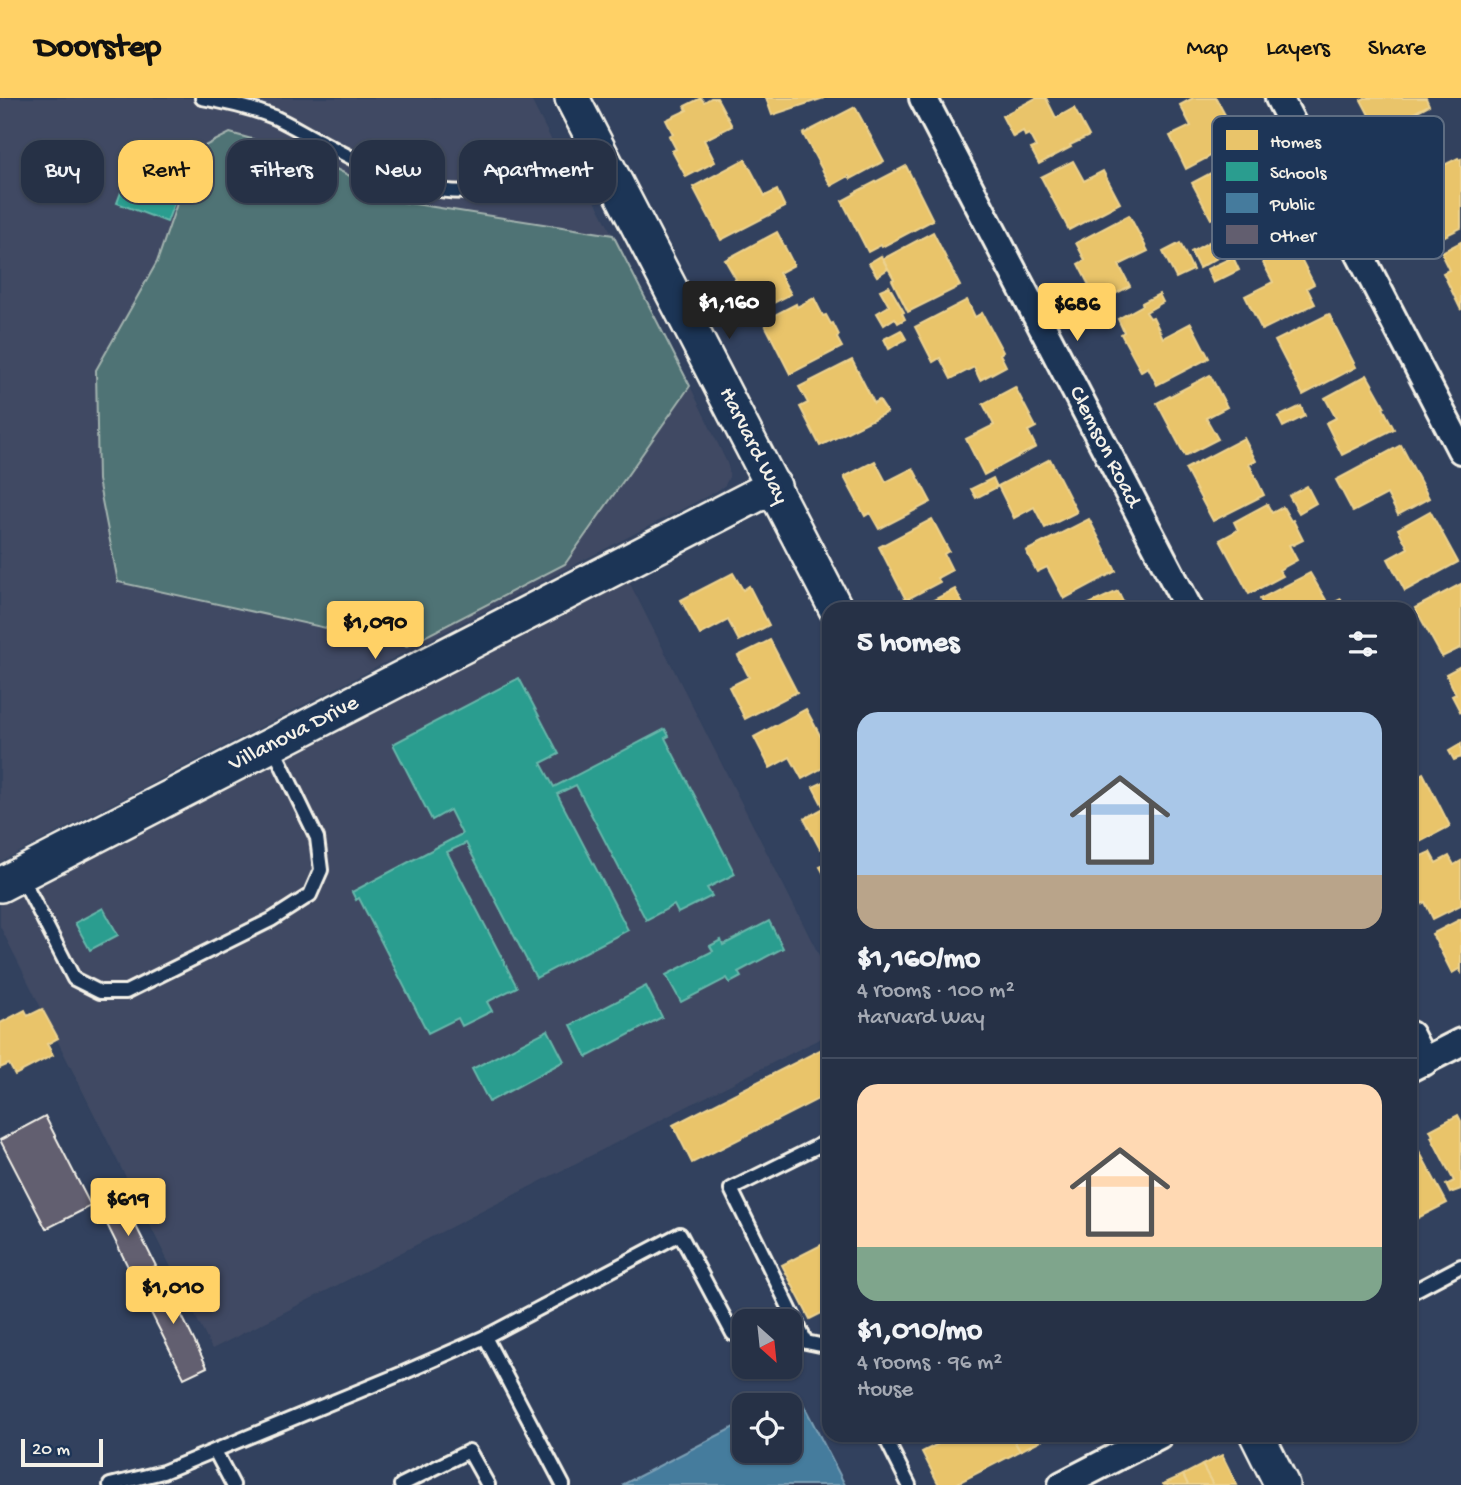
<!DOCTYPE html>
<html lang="en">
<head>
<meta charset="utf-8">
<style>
  :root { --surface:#263146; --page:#2e394d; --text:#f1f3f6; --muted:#a4a9b3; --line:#424c5f; --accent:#ffd166 }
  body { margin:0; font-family:"Gochi Hand",sans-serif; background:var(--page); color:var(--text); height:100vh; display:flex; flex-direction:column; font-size:26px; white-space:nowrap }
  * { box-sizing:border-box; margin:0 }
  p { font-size:23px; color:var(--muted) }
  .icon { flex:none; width:38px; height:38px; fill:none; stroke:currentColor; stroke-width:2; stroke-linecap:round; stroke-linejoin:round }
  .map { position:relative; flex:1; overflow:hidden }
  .details { position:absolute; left:822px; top:504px; width:595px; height:840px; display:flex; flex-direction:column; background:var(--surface); border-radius:21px; box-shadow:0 2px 5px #0004,0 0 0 2px var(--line) }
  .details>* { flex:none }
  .guide { position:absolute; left:21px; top:42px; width:665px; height:63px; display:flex; gap:14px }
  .needle { width:46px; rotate:153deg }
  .buttons { position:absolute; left:732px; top:1211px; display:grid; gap:14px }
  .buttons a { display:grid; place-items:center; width:70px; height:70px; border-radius:14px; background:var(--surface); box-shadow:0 2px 5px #0004,0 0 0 2px var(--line); font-size:35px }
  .scale { position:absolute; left:21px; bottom:18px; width:82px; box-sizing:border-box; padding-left:7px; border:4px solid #f4f1e8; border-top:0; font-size:19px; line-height:24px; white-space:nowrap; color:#f4f1e8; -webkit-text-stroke:5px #1d3557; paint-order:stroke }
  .price { position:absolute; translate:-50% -60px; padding:0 16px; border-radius:7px; background:var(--accent); color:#111; font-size:23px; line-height:46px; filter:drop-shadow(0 2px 4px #0008) }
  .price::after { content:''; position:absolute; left:50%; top:42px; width:21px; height:16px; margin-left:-10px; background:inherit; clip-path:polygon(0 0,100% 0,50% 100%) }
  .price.on { background:#222; color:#fff }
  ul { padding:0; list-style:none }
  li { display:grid; align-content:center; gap:14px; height:371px; padding:0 35px }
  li+li { border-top:2px solid var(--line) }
  li span { display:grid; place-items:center; height:217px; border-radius:21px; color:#555 }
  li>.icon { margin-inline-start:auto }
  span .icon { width:126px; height:126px; fill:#fffc; stroke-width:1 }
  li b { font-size:30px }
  h2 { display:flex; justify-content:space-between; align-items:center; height:84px; padding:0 35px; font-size:30px }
  .chip { padding:0 24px; border-radius:21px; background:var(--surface); box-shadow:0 2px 5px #0004,0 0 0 2px var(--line); font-size:24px; line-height:63px }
  .chip.on { background:var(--accent); color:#111 }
  header { display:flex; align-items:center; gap:42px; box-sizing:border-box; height:98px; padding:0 35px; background:var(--accent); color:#111 }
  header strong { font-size:33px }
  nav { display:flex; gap:38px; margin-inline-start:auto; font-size:24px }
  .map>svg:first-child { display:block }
  .built { fill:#404a63 }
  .green { fill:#4f7374; stroke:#a2b2ae; stroke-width:2 }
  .homes { fill:#e9c46a; stroke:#ecd290; stroke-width:2 }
  .schools { fill:#2a9d8f; stroke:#67b6aa; stroke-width:2 }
  .public { fill:#457b9d; stroke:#7a9eb4; stroke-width:2 }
  .building { fill:#625e6f; stroke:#f4f1e8; stroke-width:2 }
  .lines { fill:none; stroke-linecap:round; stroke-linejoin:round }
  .service-casing { stroke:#f4f1e8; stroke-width:18 }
  .minor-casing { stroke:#f4f1e8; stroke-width:32 }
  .tertiary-casing { stroke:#f4f1e8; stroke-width:38 }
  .service { stroke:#1d3557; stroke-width:12 }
  .minor { stroke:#1d3557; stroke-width:26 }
  .tertiary { stroke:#1d3557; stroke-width:33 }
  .labels { text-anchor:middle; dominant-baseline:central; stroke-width:7; stroke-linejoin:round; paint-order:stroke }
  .street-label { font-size:23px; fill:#f4f1e8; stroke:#1d3557 }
  .key { fill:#1d3557; stroke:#5e6d82; stroke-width:2 }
  .key-label { font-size:19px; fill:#f4f1e8 }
</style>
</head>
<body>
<header>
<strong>Doorstep</strong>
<nav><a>Map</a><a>Layers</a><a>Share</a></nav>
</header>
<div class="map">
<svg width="1461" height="1387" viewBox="0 0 1461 1387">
  <rect width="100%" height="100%" fill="#32415e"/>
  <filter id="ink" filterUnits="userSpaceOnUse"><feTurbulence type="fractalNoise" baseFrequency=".0143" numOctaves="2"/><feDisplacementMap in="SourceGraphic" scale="14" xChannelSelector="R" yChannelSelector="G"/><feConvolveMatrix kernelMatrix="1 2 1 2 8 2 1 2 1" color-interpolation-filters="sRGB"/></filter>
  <g filter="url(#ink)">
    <g class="built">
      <polygon points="0,0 530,0 580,98 590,93 690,288 727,365 729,372 729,379 725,387 717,393 0,764"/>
      <polygon points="623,472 829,877 829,936 212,1251 0,828 0,792"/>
    </g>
    <polygon class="green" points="230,35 306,56 402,104 613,137 690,288 565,466 407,548 118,484 98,382 96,272 157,164 195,53"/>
    <g class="homes">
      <polygon points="701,0 704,4 711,0 717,0 732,28 704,42 715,64 686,79 672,53 676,51 669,38 673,36 666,22 687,12 685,8"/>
      <polygon points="766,0 824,0 772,17"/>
      <polygon points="1036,0 1046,0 1056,20 1074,10 1089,38 1070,47 1071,49 1039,66 1031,51 1036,49 1029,36 1025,38 1023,33 1013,39 1002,18"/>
      <polygon points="1193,0 1216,0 1239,43 1186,71 1170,38 1191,28 1180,7"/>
      <polygon points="1365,0 1426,0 1429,7 1410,17 1421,38 1389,55 1361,2"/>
      <polygon points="855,9 884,63 851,81 849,78 831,88 803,36"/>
      <polygon points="1245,57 1254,74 1260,71 1281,110 1250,127 1239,106 1211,121 1192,85"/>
      <polygon points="1458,60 1459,62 1461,61 1461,130 1435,143 1426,126 1418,130 1398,90"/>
      <polygon points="745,61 765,98 777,92 785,109 721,142 693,89"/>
      <polygon points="1073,63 1084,83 1103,73 1120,105 1069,132 1041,79"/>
      <polygon points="906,68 933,122 882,149 881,147 868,154 842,103 855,96 854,95"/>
      <polygon points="1129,117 1148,153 1119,167 1130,188 1098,205 1078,166 1085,162 1076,145"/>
      <polygon points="777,134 794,167 779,175 791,196 752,216 740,193 736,195 731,184 736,181 725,162"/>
      <polygon points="933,134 960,188 908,214 892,182 894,181 883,161"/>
      <polygon points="1211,143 1219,159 1199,170 1191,154"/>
      <polygon points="1461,144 1461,212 1443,175 1449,172 1443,160 1444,159 1442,154"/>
      <polygon points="1180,145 1193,172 1176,180 1163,154"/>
      <polygon points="1294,147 1314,186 1307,190 1315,206 1262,232 1245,198 1273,184 1262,163"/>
      <polygon points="881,158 888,171 877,178 869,165"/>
      <polygon points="1233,159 1239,172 1213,185 1207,171"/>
      <polygon points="889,188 904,214 902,215 905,221 898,225 895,220 884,227 877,215 889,208 880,192"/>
      <polygon points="1159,196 1163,204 1146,214 1150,220 1153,219 1163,240 1191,225 1209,260 1157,287 1148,269 1141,273 1121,236 1124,234 1118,221 1143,207 1142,205"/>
      <polygon points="814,200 823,218 826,217 831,226 833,225 839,237 837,240 842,249 790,276 763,223 796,206 797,209"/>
      <polygon points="967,202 975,219 982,215 1003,254 1000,256 1006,268 980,282 974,269 951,281 940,260 933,264 915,229"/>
      <polygon points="1329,216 1356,269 1303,297 1275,243"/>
      <polygon points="901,232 906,241 889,251 884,241"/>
      <polygon points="852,262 874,305 879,302 887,314 820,348 800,309 808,305 799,289"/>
      <polygon points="1210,277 1227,309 1206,320 1218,341 1185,358 1157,305"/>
      <polygon points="1367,277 1385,309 1383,310 1394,331 1342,357 1326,325 1336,320 1325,300"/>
      <polygon points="1015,289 1036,329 1028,333 1036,349 984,377 966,341 994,327 983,306"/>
      <polygon points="1301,308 1305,318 1283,329 1278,319"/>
      <polygon points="1244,340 1256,363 1249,366 1264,397 1213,423 1185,371"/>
      <polygon points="1401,347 1429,400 1398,417 1387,396 1353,414 1336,382"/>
      <polygon points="1050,361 1077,414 1045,430 1034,409 1014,420 998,388"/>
      <polygon points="875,363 886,384 913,370 931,404 879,431 870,415 865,418 844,379"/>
      <polygon points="993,380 997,389 976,400 971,391"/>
      <polygon points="1307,388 1316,405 1299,415 1289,398"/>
      <polygon points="1267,406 1272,415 1283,409 1291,423 1293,422 1303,442 1293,447 1292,446 1289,447 1297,462 1279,472 1283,478 1249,496 1220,442 1238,432 1234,424"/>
      <polygon points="1430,413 1458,464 1405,493 1388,461 1408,450 1398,431"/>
      <polygon points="932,421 949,453 944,456 952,472 937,480 940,484 906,502 879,449"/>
      <polygon points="1089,421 1116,473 1064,501 1047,469 1037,474 1026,453"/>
      <polygon points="733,475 743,492 749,488 769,527 739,543 728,522 700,537 681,502"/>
      <polygon points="1310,475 1329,507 1341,501 1346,511 1265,511 1260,501"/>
      <polygon points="1461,486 1461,551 1460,550 1442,559 1415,510"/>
      <polygon points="955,491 965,510 969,508 970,511 916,511"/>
      <polygon points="1118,493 1125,507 1133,504 1136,511 1078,511"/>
      <polygon points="770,542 797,594 745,621 729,589 749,579 738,558"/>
      <polygon points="1461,568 1461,615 1452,598 1456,596 1446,576"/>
      <polygon points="806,611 830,656 830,666 802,681 790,659 770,670 754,639"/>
      <polygon points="1461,646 1461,659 1454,662 1449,653"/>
      <polygon points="1423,675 1450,728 1410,749 1410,682"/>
      <polygon points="830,681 830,746 820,751 804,721 824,710 813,689"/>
      <polygon points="1430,754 1436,765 1449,758 1454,767 1461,763 1461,807 1433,821 1425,804 1413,811 1410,806 1410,763"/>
      <polygon points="830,764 830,787 820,769"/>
      <polygon points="1461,821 1461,874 1459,871 1452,875 1432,836"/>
      <polygon points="42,911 58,940 47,946 53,957 15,977 9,966 0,970 0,925 25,912 28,918"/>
      <polygon points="830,947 830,995 692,1065 673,1027"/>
      <polygon points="1458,1017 1461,1023 1461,1091 1450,1095 1446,1087 1454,1083 1431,1039 1433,1038 1430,1032"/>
      <polygon points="1419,1053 1447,1105 1412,1123 1410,1057"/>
      <polygon points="827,1144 830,1149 830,1211 810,1221 782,1167"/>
      <polygon points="956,1337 1011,1337 1020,1353 954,1387 939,1387 922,1354"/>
      <polygon points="1011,1337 1051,1337 1020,1353"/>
      <polygon points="1222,1357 1237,1387 1213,1387 1202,1367"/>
      <polygon points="1202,1367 1213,1387 1188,1387 1183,1377"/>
      <polygon points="1183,1377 1188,1387 1164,1387 1163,1386"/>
    </g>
    <g class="schools">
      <polygon points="175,56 191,62 184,78 168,72"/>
      <polygon points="130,70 180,89 167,124 117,105"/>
      <polygon points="519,580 559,656 541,665 554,689 665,631 669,638 665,640 735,776 707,790 712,798 678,815 674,807 646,822 576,687 557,696 628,832 536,880 466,745 447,754 517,889 487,904 492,913 462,928 458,920 428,935 359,800 356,802 352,794 462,736 450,712 432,722 393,646"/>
      <polygon points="103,810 118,837 90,852 75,825"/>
      <polygon points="769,823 783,850 738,874 741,879 730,885 727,880 681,904 666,877 713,853 710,848 721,842 723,847"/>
      <polygon points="646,888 662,919 587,959 571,927"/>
      <polygon points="548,932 564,963 489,1004 472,971"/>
    </g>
    <polygon class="public" points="798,1296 845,1387 622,1387 744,1324 744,1353 789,1353 789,1307 776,1307"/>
    <g class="building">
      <polygon points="45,1018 91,1108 46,1131 0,1042"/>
      <polygon points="122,1100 156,1168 133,1179 100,1112"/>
      <polygon points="162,1177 207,1269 184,1280 138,1189"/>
    </g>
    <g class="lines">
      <g class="service-casing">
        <g id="service">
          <path d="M202 0C225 4 251 10 274 19 287 25 299 32 312 39 383 76 441 113 524 83 549 74 572 60 595 47"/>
          <polyline points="21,778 74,881 100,894 126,894 271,822 310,797 321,772 317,740 272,647"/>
          <polyline points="830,1042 731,1091 806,1244 830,1249"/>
          <polyline points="1410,1195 1461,1168"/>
          <polyline points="485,1239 563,1387"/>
          <polyline points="884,1337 909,1387"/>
          <polyline points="215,1353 233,1387"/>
          <polyline points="110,1387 163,1374 403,1275 485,1239 680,1136 733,1236"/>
          <polyline points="401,1387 469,1353 488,1387"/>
        </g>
      </g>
      <g class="minor-casing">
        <g id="minor">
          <polyline points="923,0 1189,511"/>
          <polyline points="1279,0 1461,352"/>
          <polyline points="1410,937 1424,964"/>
          <polyline points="1410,970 1461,944"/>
          <polyline points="1062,1387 1159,1337"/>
        </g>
      </g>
      <g class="tertiary-casing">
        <g id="tertiary">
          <polyline points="572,0 836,511"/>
          <polyline points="0,787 774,388"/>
          <polyline points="1257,1337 1282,1387"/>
        </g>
      </g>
      <use href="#service" class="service"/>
      <use href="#minor" class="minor"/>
      <use href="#tertiary" class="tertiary"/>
    </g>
  </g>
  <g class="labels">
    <g class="street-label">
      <text transform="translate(753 348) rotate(63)">Harvard Way</text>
      <text transform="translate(1104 349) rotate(63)">Clemson Road</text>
      <text transform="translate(294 636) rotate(-27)">Villanova Drive</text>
    </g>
  </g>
  <rect x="1212" y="18" width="232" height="143" rx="10" class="key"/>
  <rect x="1226" y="32" width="32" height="20" fill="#e9c46a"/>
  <rect x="1226" y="64" width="32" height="19" fill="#2a9d8f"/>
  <rect x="1226" y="95" width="32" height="20" fill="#457b9d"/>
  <rect x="1226" y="127" width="32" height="19" fill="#625e6f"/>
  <g class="key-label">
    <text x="1270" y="49">Homes</text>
    <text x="1270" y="80">Schools</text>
    <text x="1270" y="112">Public</text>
    <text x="1270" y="143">Other</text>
  </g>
</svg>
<div class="buttons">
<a><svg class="needle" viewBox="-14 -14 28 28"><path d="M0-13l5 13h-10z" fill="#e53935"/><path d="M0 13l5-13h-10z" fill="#a4a9b3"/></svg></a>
<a><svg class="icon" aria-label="locate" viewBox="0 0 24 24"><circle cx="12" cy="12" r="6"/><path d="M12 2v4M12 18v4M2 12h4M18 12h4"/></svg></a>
</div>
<div class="scale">20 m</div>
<b class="price on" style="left:729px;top:243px">$1,160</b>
<b class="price" style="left:1077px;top:245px">$686</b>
<b class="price" style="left:375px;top:563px">$1,090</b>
<b class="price" style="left:128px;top:1140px">$619</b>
<b class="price" style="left:173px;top:1228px">$1,010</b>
<div class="guide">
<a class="chip">Buy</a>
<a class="chip on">Rent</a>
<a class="chip">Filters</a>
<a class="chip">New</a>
<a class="chip">Apartment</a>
</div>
<section class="details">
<h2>5 homes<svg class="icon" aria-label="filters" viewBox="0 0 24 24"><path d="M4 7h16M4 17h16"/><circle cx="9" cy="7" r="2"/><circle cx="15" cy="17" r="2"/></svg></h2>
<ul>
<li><span style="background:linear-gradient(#a9c7e8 75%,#b9a48a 0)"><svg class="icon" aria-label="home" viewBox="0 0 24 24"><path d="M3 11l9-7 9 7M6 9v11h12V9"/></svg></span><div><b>$1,160/mo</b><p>4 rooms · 100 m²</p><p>Harvard Way</p></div></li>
<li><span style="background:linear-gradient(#ffd9b3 75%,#7fa58c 0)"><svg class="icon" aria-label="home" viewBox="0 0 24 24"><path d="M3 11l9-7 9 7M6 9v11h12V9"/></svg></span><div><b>$1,010/mo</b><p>4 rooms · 96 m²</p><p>House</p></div></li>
</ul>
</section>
</div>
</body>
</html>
